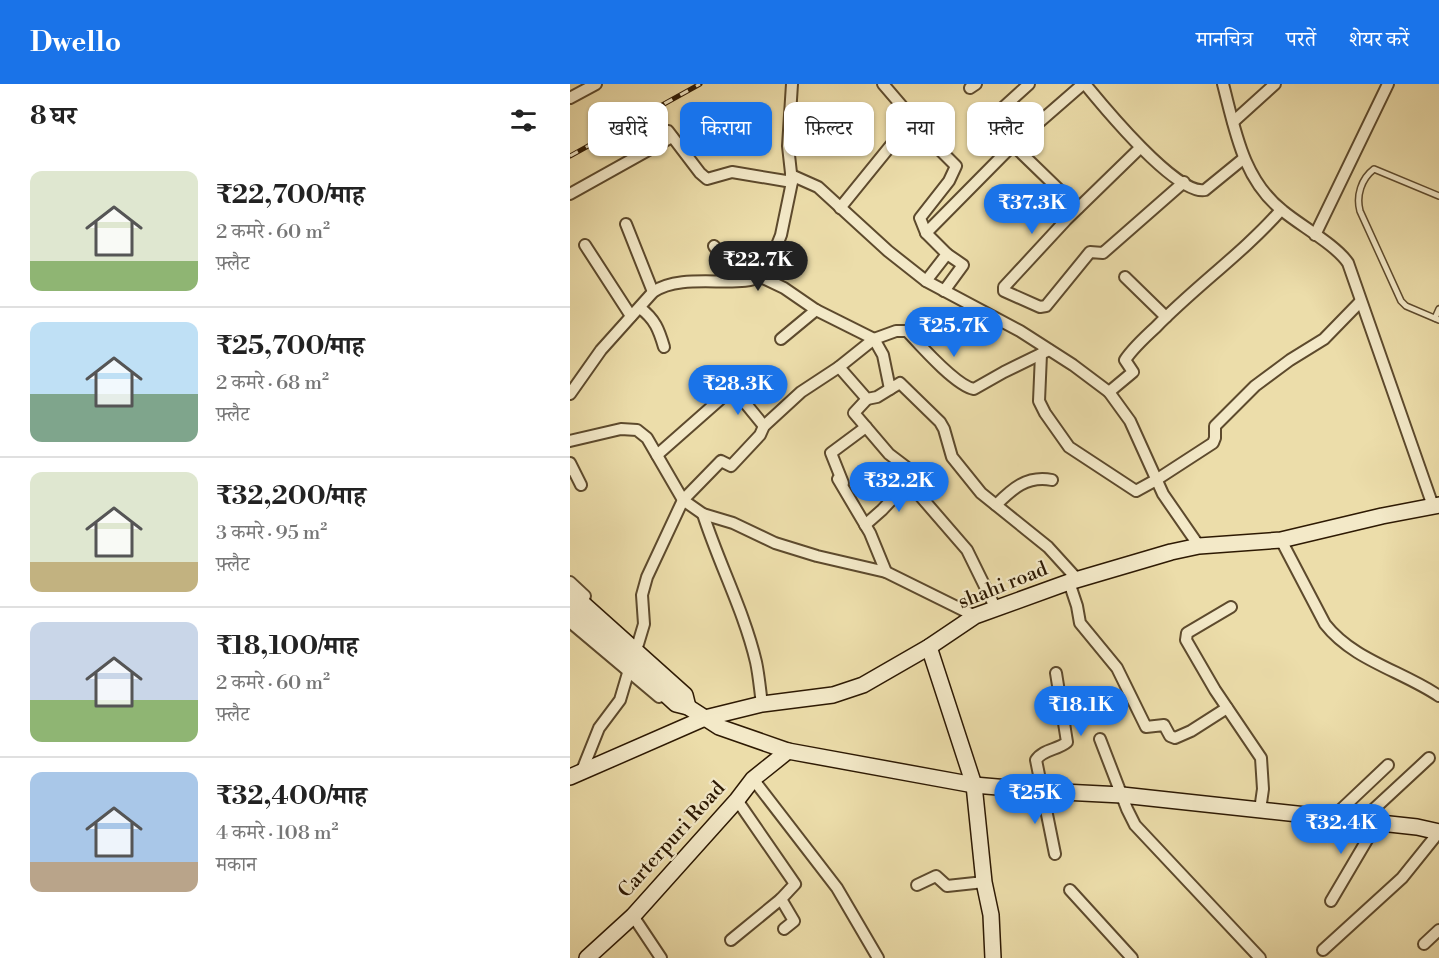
<!DOCTYPE html>
<html lang="hi">
<head>
<meta charset="utf-8">
<style>
  :root { --surface:#fff; --page:#f2f2f2; --text:#222; --muted:#767676; --line:#e0e0e0; --accent:#1a73e8 }
  body { margin:0; font-family:"Libre Bodoni","Noto Serif Devanagari",serif; background:var(--page); color:var(--text); height:100vh; display:flex; flex-direction:column; font-size:22px; white-space:nowrap }
  * { box-sizing:border-box; margin:0 }
  p { font-size:20px; color:var(--muted) }
  .icon { flex:none; width:33px; height:33px; fill:none; stroke:currentColor; stroke-width:2; stroke-linecap:round; stroke-linejoin:round }
  .map { position:relative; flex:1; overflow:hidden }
  .details { display:flex; flex-direction:column; background:var(--surface); width:570px }
  .details>* { flex:none }
  .hud { position:absolute; left:18px; top:18px; width:570px; height:54px; display:flex; gap:12px }
  .price { position:absolute; translate:-50% -51px; padding:0 14px; border-radius:21px; background:var(--accent); color:#fff; font-size:20px; line-height:39px; filter:drop-shadow(0 2px 3px #0008) }
  .price::after { content:''; position:absolute; left:50%; top:36px; width:18px; height:14px; margin-left:-9px; background:inherit; clip-path:polygon(0 0,100% 0,50% 100%) }
  .price.on { background:#222; color:#fff }
  ul { padding:0; list-style:none }
  li { display:flex; align-items:center; gap:18px; height:150px; padding:0 30px }
  li+li { border-top:2px solid var(--line) }
  li span { display:grid; place-items:center; flex:none; width:168px; height:120px; border-radius:12px; color:#555 }
  li>.icon { margin-inline-start:auto }
  span .icon { width:72px; height:72px; fill:#fffc; stroke-width:1 }
  li b { font-size:26px }
  h2 { display:flex; justify-content:space-between; align-items:center; height:72px; padding:0 30px; font-size:26px }
  .pill { padding:0 21px; border-radius:12px; background:var(--surface); box-shadow:0 2px 4px #0004; font-size:21px; line-height:54px }
  .pill.on { background:var(--accent); color:#fff }
  header { display:flex; align-items:center; gap:36px; box-sizing:border-box; height:84px; padding:0 30px; background:var(--accent); color:#fff }
  header strong { font-size:28px }
  nav { display:flex; gap:33px; margin-inline-start:auto; font-size:21px }
  main { display:flex; flex:1; min-height:0 }
  .map>svg:first-child { display:block }
  .lines { fill:none; stroke-linecap:round; stroke-linejoin:round }
  .lane-casing { stroke:#5d4a2d; stroke-width:8 }
  .street-casing { stroke:#5d4a2d; stroke-width:14 }
  .secondary-casing { stroke:#2d1903; stroke-width:18 }
  .lane { stroke:#f3e9c8; stroke-width:5 }
  .street { stroke:#f3e9c8; stroke-width:10 }
  .secondary { stroke:#f3e9c8; stroke-width:15 }
  .rail-casing { stroke:#2d1903; stroke-width:5 }
  .rail { stroke:#f3e9c8; stroke-width:3; stroke-dasharray:9; stroke-linecap:butt }
  .labels { text-anchor:middle; dominant-baseline:central; stroke-width:4.5; stroke-linejoin:round; paint-order:stroke }
  .street-label { font-size:20px; fill:#2d1903; stroke:#f3e9c8 }
</style>
</head>
<body>
<header>
<strong>Dwello</strong>
<nav><a>मानचित्र</a><a>परतें</a><a>शेयर करें</a></nav>
</header>
<main>
<section class="details">
<h2>8 घर<svg class="icon" aria-label="filters" viewBox="0 0 24 24"><path d="M4 7h16M4 17h16"/><circle cx="9" cy="7" r="2"/><circle cx="15" cy="17" r="2"/></svg></h2>
<ul>
<li><span style="background:linear-gradient(#dfe7d0 75%,#8fb573 0)"><svg class="icon" aria-label="home" viewBox="0 0 24 24"><path d="M3 11l9-7 9 7M6 9v11h12V9"/></svg></span><div><b>₹22,700/माह</b><p>2 कमरे · 60 m²</p><p>फ़्लैट</p></div></li>
<li><span style="background:linear-gradient(#bfe0f5 60%,#7fa58c 0)"><svg class="icon" aria-label="home" viewBox="0 0 24 24"><path d="M3 11l9-7 9 7M6 9v11h12V9"/></svg></span><div><b>₹25,700/माह</b><p>2 कमरे · 68 m²</p><p>फ़्लैट</p></div></li>
<li><span style="background:linear-gradient(#dfe7d0 75%,#c2b280 0)"><svg class="icon" aria-label="home" viewBox="0 0 24 24"><path d="M3 11l9-7 9 7M6 9v11h12V9"/></svg></span><div><b>₹32,200/माह</b><p>3 कमरे · 95 m²</p><p>फ़्लैट</p></div></li>
<li><span style="background:linear-gradient(#c9d6e8 65%,#8fb573 0)"><svg class="icon" aria-label="home" viewBox="0 0 24 24"><path d="M3 11l9-7 9 7M6 9v11h12V9"/></svg></span><div><b>₹18,100/माह</b><p>2 कमरे · 60 m²</p><p>फ़्लैट</p></div></li>
<li><span style="background:linear-gradient(#a9c7e8 75%,#b9a48a 0)"><svg class="icon" aria-label="home" viewBox="0 0 24 24"><path d="M3 11l9-7 9 7M6 9v11h12V9"/></svg></span><div><b>₹32,400/माह</b><p>4 कमरे · 108 m²</p><p>मकान</p></div></li>
</ul>
</section>
<div class="map">
<svg width="869" height="874" viewBox="0 0 869 874">
  <rect width="100%" height="100%" fill="#ecddaa"/>
  <filter id="stains"><feTurbulence type="fractalNoise" baseFrequency=".00333" numOctaves="4"/><feColorMatrix values="0 0 0 0 .2 0 0 0 0 .09 0 0 0 0 .02 0 0 0 .5 -.17"/></filter>
  <radialGradient id="worn" r=".72"><stop offset=".6" stop-color="#630" stop-opacity="0"/><stop offset="1" stop-color="#630" stop-opacity=".3"/></radialGradient>
  <g class="lines">
    <g class="lane-casing">
      <g id="lane">
        <path d="M869 112 804 85C791 95 786 112 790 127L831 217 836 222 869 236"/>
        <polyline points="865,234 869,225"/>
      </g>
    </g>
    <g class="street-casing">
      <g id="street">
        <path d="M515 0C533 22 607 112 635 106L673 75"/>
        <path d="M653 0C665 46 673 96 713 127 731 142 766 161 778 179L863 422"/>
        <polyline points="400,4 406,0"/>
        <polyline points="0,14 26,0"/>
        <polyline points="425,31 459,0"/>
        <polyline points="663,38 705,0"/>
        <polyline points="339,39 350,46 386,82 379,97 350,134 356,149 377,170 356,197"/>
        <polyline points="98,47 130,89 137,95 162,88 222,98"/>
        <polyline points="443,61 508,124"/>
        <polyline points="570,64 496,136 434,203 434,207 470,223 476,222 520,168 533,169 614,98"/>
        <polyline points="221,91 248,103 318,167 356,197 450,247 503,281 539,308 560,337 593,410 629,462"/>
        <polyline points="0,110 102,53"/>
        <polyline points="270,124 339,39 337,28 313,0"/>
        <polyline points="56,140 83,208"/>
        <polyline points="356,149 443,61 513,0"/>
        <polyline points="745,151 818,0"/>
        <polyline points="15,161 61,232"/>
        <polyline points="144,162 170,197"/>
        <polyline points="191,193 214,204 246,226 304,255 313,271 320,305 330,299 370,338 374,345 382,373 411,409 478,463 508,496"/>
        <polyline points="555,193 596,233"/>
        <polyline points="374,207 393,181 377,170"/>
        <path d="M70 224C85 235 89 246 94 263"/>
        <polyline points="211,255 246,226"/>
        <polyline points="471,270 469,317 475,329 499,363 566,407 586,396 643,359 645,354 645,342 685,302 720,276 754,255 790,218"/>
        <polyline points="269,283 297,315 307,313 320,305"/>
        <path d="M539 308 563 288 555 276C563 264 575 253 586 243 626 202 673 169 711 126"/>
        <path d="M0 310 31 266 83 208C115 186 175 208 196 189L211 151 222 98 218 62 222 0"/>
        <polyline points="0,357 51,345 67,346 77,354 113,416 133,430 163,439 205,459 247,472 316,488 405,532"/>
        <polyline points="87,371 163,304 194,342"/>
        <polyline points="0,379 11,401"/>
        <polyline points="268,395 300,449 316,488"/>
        <polyline points="273,399 261,369 296,343"/>
        <polyline points="339,399 397,466 426,525"/>
        <path d="M426 421C442 405 457 391 482 396"/>
        <path d="M133 430C149 480 174 527 186 578 189 592 190 606 192 620"/>
        <polyline points="295,441 312,426 344,392 344,389 319,370 284,329 297,315"/>
        <path d="M711 456 755 540C783 576 832 587 869 612"/>
        <polyline points="0,498 15,512"/>
        <polyline points="499,498 507,522 510,539 547,584 576,643 594,641 600,652 605,654 621,647 657,624"/>
        <polyline points="661,523 617,549 616,556 645,606 691,674 693,705 690,726"/>
        <polyline points="0,538 89,613"/>
        <path d="M68 560 74 540 72 511 77 493 113 416 151 377 161 382 190 351 194 342 231 308 269 283 304 255 326 247H337C350 261 386 302 404 305L434 288 479 266"/>
        <polyline points="530,655 557,725 565,741 690,874"/>
        <polyline points="11,689 29,644 50,616 58,589"/>
        <polyline points="183,695 267,804 308,874"/>
        <polyline points="167,716 225,800 211,815 224,837 214,845"/>
        <polyline points="762,734 818,681"/>
        <polyline points="791,737 859,674"/>
        <path d="M485 770 466 676C473 665 488 666 497 658L486 589"/>
        <polyline points="347,801 366,792 377,802 414,798"/>
        <polyline points="500,806 562,874"/>
        <polyline points="761,817 807,739"/>
        <polyline points="63,832 91,874"/>
        <polyline points="161,856 211,815"/>
        <polyline points="854,860 869,846"/>
        <polyline points="753,866 832,794 869,748"/>
      </g>
    </g>
    <g class="secondary-casing">
      <g id="secondary">
        <polyline points="0,508 115,611 118,623"/>
        <polyline points="0,523 106,620 118,623 149,643 218,667 404,701 473,707 552,711 847,743 869,748"/>
        <polyline points="359,563 404,701 414,798 421,831 423,874"/>
        <polyline points="0,693 135,634 192,620 263,611 293,601 359,563 405,532 499,498 601,468 629,462 711,456 812,432 869,421"/>
        <polyline points="17,874 63,832 167,716 183,695 218,667"/>
      </g>
    </g>
    <use href="#lane" class="lane"/>
    <use href="#street" class="street"/>
    <use href="#secondary" class="secondary"/>
    <g class="rail-casing">
      <polyline id="rail" points="0,72 130,0"/>
    </g>
    <use href="#rail" class="rail"/>
  </g>
  <g class="labels">
    <g class="street-label">
      <text transform="translate(433 502) rotate(-22)">shahi road</text>
      <text transform="translate(102 756) rotate(-48)">Carterpuri Road</text>
    </g>
  </g>
  <rect width="100%" height="100%" filter="url(#stains)"/>
  <rect width="100%" height="100%" fill="url(#worn)"/>
</svg>
<b class="price" style="left:462px;top:151px">₹37.3K</b>
<b class="price on" style="left:188px;top:208px">₹22.7K</b>
<b class="price" style="left:384px;top:274px">₹25.7K</b>
<b class="price" style="left:168px;top:332px">₹28.3K</b>
<b class="price" style="left:329px;top:429px">₹32.2K</b>
<b class="price" style="left:511px;top:653px">₹18.1K</b>
<b class="price" style="left:465px;top:741px">₹25K</b>
<b class="price" style="left:771px;top:771px">₹32.4K</b>
<div class="hud">
<a class="pill">खरीदें</a>
<a class="pill on">किराया</a>
<a class="pill">फ़िल्टर</a>
<a class="pill">नया</a>
<a class="pill">फ़्लैट</a>
</div>
</div>
</main>
</body>
</html>
